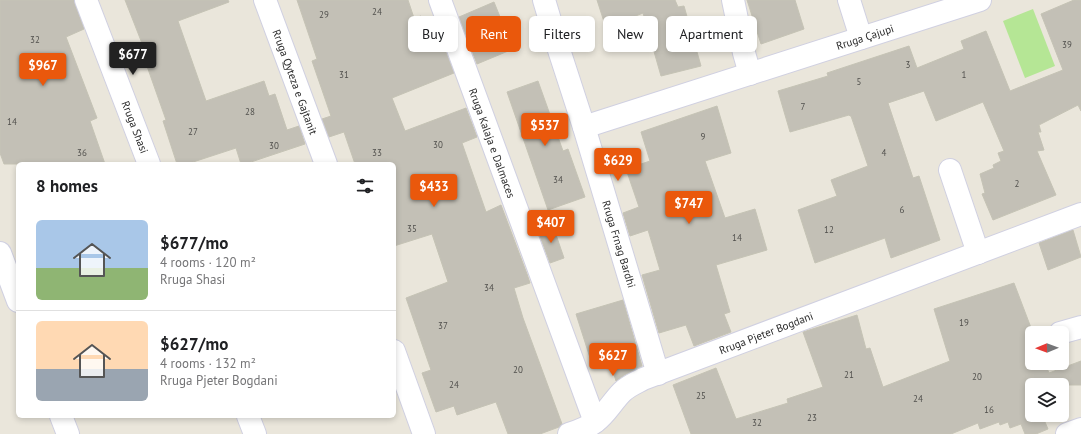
<!DOCTYPE html>
<html lang="en">
<head>
<meta charset="utf-8">
<style>
  :root { --surface:#fff; --page:#f6f6f6; --text:#202124; --muted:#757577; --line:#e0e0e0; --accent:#ea580c }
  body { margin:0; font-family:"PT Sans",sans-serif; background:var(--page); color:var(--text); height:100vh; display:flex; flex-direction:column; font-size:15px; white-space:nowrap }
  * { box-sizing:border-box; margin:0 }
  p { font-size:13px; color:var(--muted) }
  .icon { flex:none; width:22px; height:22px; fill:none; stroke:currentColor; stroke-width:2; stroke-linecap:round; stroke-linejoin:round }
  .map { position:relative; flex:1; overflow:hidden }
  .drawer { position:absolute; left:16px; top:162px; width:380px; height:256px; display:flex; flex-direction:column; background:var(--surface); border-radius:6px; box-shadow:0 2px 6px #0003 }
  .drawer>* { flex:none }
  .hud { position:absolute; left:408px; top:16px; width:380px; height:36px; display:flex; gap:8px }
  .needle { width:26px; rotate:269deg }
  .buttons { position:absolute; left:1025px; top:326px; display:grid; gap:8px }
  .buttons a { display:grid; place-items:center; width:44px; height:44px; border-radius:6px; background:var(--surface); box-shadow:0 2px 6px #0003; font-size:20px }
  .price { position:absolute; translate:-50% -34px; padding:0 9px; border-radius:4px; background:var(--accent); color:#fff; font-size:13px; line-height:26px; filter:drop-shadow(0 1px 2px #0008) }
  .price::after { content:''; position:absolute; left:50%; top:24px; width:12px; height:9px; margin-left:-6px; background:inherit; clip-path:polygon(0 0,100% 0,50% 100%) }
  .price.active { background:#222; color:#fff }
  ul { padding:0; list-style:none }
  li { display:flex; align-items:center; gap:12px; height:100px; padding:0 20px }
  li+li { border-top:1px solid var(--line) }
  li span { display:grid; place-items:center; flex:none; width:112px; height:80px; border-radius:6px; color:#555 }
  li>.icon { margin-inline-start:auto }
  span .icon { width:48px; height:48px; fill:#fffc; stroke-width:1 }
  li b { font-size:17px }
  h2 { display:flex; justify-content:space-between; align-items:center; height:48px; padding:0 20px; font-size:17px }
  .pill { padding:0 14px; border-radius:6px; background:var(--surface); box-shadow:0 2px 6px #0003; font-size:14px; line-height:36px }
  .pill.active { background:var(--accent); color:#fff }
  .map>svg:first-child { display:block }
  .pitch { fill:#b5e695 }
  .building { fill:#c3c0b6; stroke:#c5c3b5 }
  .lines { fill:none; stroke-linecap:round; stroke-linejoin:round }
  .minor-casing { stroke:#d0d0e1; stroke-width:24 }
  .minor { stroke:#fff; stroke-width:22 }
  .labels { text-anchor:middle; dominant-baseline:central; stroke-width:3.5; stroke-linejoin:round; paint-order:stroke }
  .number-label { font-size:9px; fill:#504f4c }
  .street-label { font-size:11px; fill:#292929; stroke:#fff }
</style>
</head>
<body>
<div class="map">
<svg width="1081" height="434" viewBox="0 0 1081 434">
  <rect width="100%" height="100%" fill="#eae6db"/>
  <polygon class="pitch" points="1033,9 1055,66 1025,78 1003,21"/>
  <g class="building">
    <polygon points="0,0 74,0 84,29 66,37 97,118 90,121 105,164 4,164 0,153"/>
    <polygon points="125,0 228,0 229,2 178,21 206,101 264,81 269,96 275,94 287,130 299,126 305,144 245,164 241,164 236,148 187,164 177,164 163,121 166,120 142,52 145,51"/>
    <polygon points="297,0 408,0 414,18 421,16 426,30 436,26 454,73 392,98 405,131 466,108 477,137 462,143 486,212 501,205 527,274 530,283 514,288 523,318 562,424 559,427 540,434 508,434 496,402 457,415 454,406 436,412 422,373 431,370 406,298 448,282 432,234 394,246 394,164 355,164 344,132 329,137 322,119 331,116 312,61 317,59"/>
    <polygon points="597,0 675,0 678,7 684,6 701,66 661,76 643,13 606,28"/>
    <polygon points="747,0 795,0 804,29 761,44"/>
    <polygon points="1074,0 1081,0 1081,111 1078,105 1039,125 1041,132 1038,132 1044,150 1037,151 1056,195 993,220 982,194 985,193 980,174 994,168 993,165 1001,161 998,153 1004,151 983,102 936,121 924,91 888,103 913,178 919,176 940,240 891,258 885,238 815,263 798,210 837,196 831,180 868,166 851,116 850,116 849,115 790,132 778,91 828,76 827,73 909,46 917,68 964,49 961,41 986,31 1010,91 1063,70 1041,14"/>
    <polygon points="494,2 513,49 477,64 459,17"/>
    <polygon points="538,81 563,151 568,149 585,197 548,210 507,92"/>
    <polygon points="717,106 731,153 705,161 725,218 755,209 767,250 716,265 730,312 724,314 731,332 694,346 686,325 659,333 642,275 660,270 648,230 630,236 623,213 639,207 626,169 650,161 641,132"/>
    <polygon points="553,226 564,258 550,263 538,231"/>
    <polygon points="1073,230 1081,257 1048,270 1039,243"/>
    <polygon points="1014,283 1033,333 1032,333 1032,363 1045,363 1049,373 1081,361 1081,385 1031,385 1032,388 1032,415 1042,415 1048,429 1036,434 1025,434 1021,424 1010,428 1008,422 1000,425 999,422 980,429 978,423 951,434 691,434 673,385 716,368 736,419 788,403 787,399 823,387 803,332 857,315 866,349 870,348 883,387 950,361 934,309"/>
    <polygon points="623,300 642,366 626,374 616,381 609,358 592,364 576,314"/>
  </g>
  <g class="lines">
    <g class="minor-casing">
      <g id="minor">
        <polyline points="86,0 149,164"/>
        <polyline points="265,0 326,164"/>
        <polyline points="440,0 595,422"/>
        <polyline points="544,0 559,50 584,127 658,374"/>
        <polyline points="733,0 744,53 750,74"/>
        <polyline points="849,0 861,38"/>
        <polyline points="584,127 980,0"/>
        <polyline points="950,170 978,253"/>
        <polyline points="0,253 18,301"/>
        <polyline points="1060,333 1081,327"/>
        <polyline points="394,351 424,434"/>
        <polyline points="61,416 68,434"/>
        <polyline points="248,416 255,434"/>
        <path d="M569 434C578 431 587 428 595 422 606 414 612 402 622 392 628 386 636 383 643 379L1081 214"/>
        <polyline points="1067,434 1081,429"/>
      </g>
    </g>
    <use href="#minor" class="minor"/>
  </g>
  <g class="labels">
    <g class="number-label">
      <text x="377" y="11">24</text>
      <text x="324" y="14">29</text>
      <text x="35" y="39">32</text>
      <text x="1067" y="44">39</text>
      <text x="908" y="64">3</text>
      <text x="344" y="74">31</text>
      <text x="964" y="74">1</text>
      <text x="859" y="81">5</text>
      <text x="803" y="106">7</text>
      <text x="250" y="111">28</text>
      <text x="12" y="121">14</text>
      <text x="193" y="131">27</text>
      <text x="703" y="136">9</text>
      <text x="438" y="144">30</text>
      <text x="274" y="145">30</text>
      <text x="82" y="152">36</text>
      <text x="377" y="152">33</text>
      <text x="884" y="152">4</text>
      <text x="558" y="179">34</text>
      <text x="1017" y="183">2</text>
      <text x="902" y="209">6</text>
      <text x="412" y="228">35</text>
      <text x="829" y="229">12</text>
      <text x="737" y="237">14</text>
      <text x="489" y="287">34</text>
      <text x="964" y="322">19</text>
      <text x="443" y="325">37</text>
      <text x="518" y="369">20</text>
      <text x="849" y="374">21</text>
      <text x="977" y="376">20</text>
      <text x="454" y="384">24</text>
      <text x="701" y="395">25</text>
      <text x="918" y="398">24</text>
      <text x="989" y="409">16</text>
      <text x="812" y="417">23</text>
      <text x="757" y="422">32</text>
    </g>
    <g class="street-label">
      <text transform="translate(865 37) rotate(-18)">Rruga Çajupi</text>
      <text transform="translate(295 82) rotate(70)">Rruga Qyteza e Gajtanit</text>
      <text transform="translate(135 127) rotate(69)">Rruga Shasi</text>
      <text transform="translate(492 143) rotate(70)">Rruga Kalaja e Dalmaces</text>
      <text transform="translate(619 244) rotate(73)">Rruga Frnag Bardhi</text>
      <text transform="translate(766 333) rotate(-21)">Rruga Pjeter Bogdani</text>
    </g>
  </g>
</svg>
<div class="buttons">
<a><svg class="needle" viewBox="-14 -14 28 28"><path d="M0-13l5 13h-10z" fill="#e53935"/><path d="M0 13l5-13h-10z" fill="#757577"/></svg></a>
<a><svg class="icon" aria-label="layers" viewBox="0 0 24 24"><path d="M12 4l9 5-9 5-9-5zM3 14l9 5 9-5"/></svg></a>
</div>
<b class="price active" style="left:133px;top:76px">$677</b>
<b class="price" style="left:43px;top:87px">$967</b>
<b class="price" style="left:545px;top:147px">$537</b>
<b class="price" style="left:618px;top:182px">$629</b>
<b class="price" style="left:434px;top:208px">$433</b>
<b class="price" style="left:689px;top:225px">$747</b>
<b class="price" style="left:551px;top:244px">$407</b>
<b class="price" style="left:613px;top:377px">$627</b>
<div class="hud">
<a class="pill">Buy</a>
<a class="pill active">Rent</a>
<a class="pill">Filters</a>
<a class="pill">New</a>
<a class="pill">Apartment</a>
</div>
<section class="drawer">
<h2>8 homes<svg class="icon" aria-label="filters" viewBox="0 0 24 24"><path d="M4 7h16M4 17h16"/><circle cx="9" cy="7" r="2"/><circle cx="15" cy="17" r="2"/></svg></h2>
<ul>
<li><span style="background:linear-gradient(#a9c7e8 60%,#8fb573 0)"><svg class="icon" aria-label="home" viewBox="0 0 24 24"><path d="M3 11l9-7 9 7M6 9v11h12V9"/></svg></span><div><b>$677/mo</b><p>4 rooms · 120 m²</p><p>Rruga Shasi</p></div></li>
<li><span style="background:linear-gradient(#ffd9b3 60%,#9aa5b1 0)"><svg class="icon" aria-label="home" viewBox="0 0 24 24"><path d="M3 11l9-7 9 7M6 9v11h12V9"/></svg></span><div><b>$627/mo</b><p>4 rooms · 132 m²</p><p>Rruga Pjeter Bogdani</p></div></li>
</ul>
</section>
</div>
</body>
</html>
